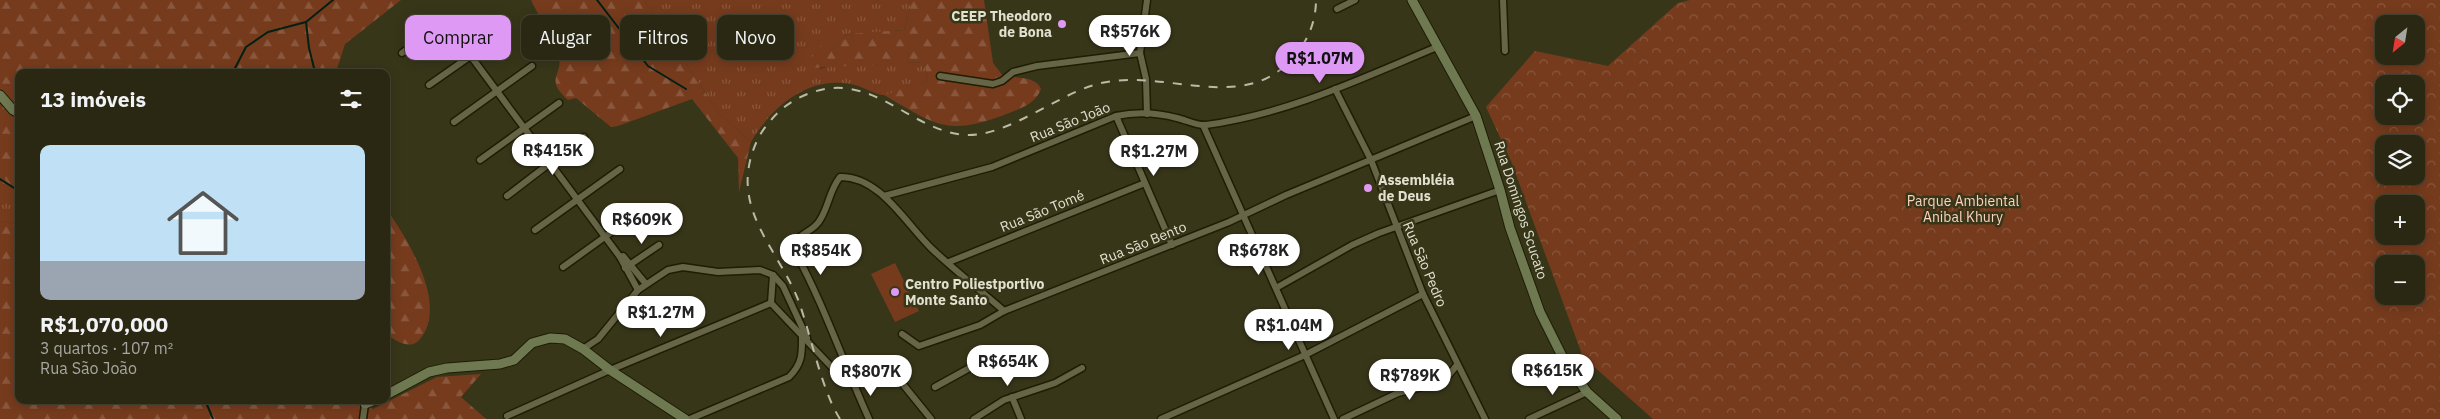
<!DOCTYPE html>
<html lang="pt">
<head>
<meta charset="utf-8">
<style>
  :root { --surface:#2a2813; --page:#32301c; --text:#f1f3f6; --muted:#a5a6a0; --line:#464433; --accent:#dd99f3 }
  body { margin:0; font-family:"IBM Plex Sans",sans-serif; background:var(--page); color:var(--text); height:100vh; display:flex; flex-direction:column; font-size:19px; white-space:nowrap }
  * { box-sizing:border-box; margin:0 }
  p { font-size:16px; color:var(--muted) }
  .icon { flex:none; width:28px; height:28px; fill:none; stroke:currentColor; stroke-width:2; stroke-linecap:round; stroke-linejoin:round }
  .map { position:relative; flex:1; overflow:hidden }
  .sheet { position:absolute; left:15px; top:69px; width:375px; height:335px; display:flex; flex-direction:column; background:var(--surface); border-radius:10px; box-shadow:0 2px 12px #0003,0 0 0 1px var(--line) }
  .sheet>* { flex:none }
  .hud { position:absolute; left:405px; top:15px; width:475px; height:45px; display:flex; gap:10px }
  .needle { width:32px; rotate:210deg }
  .fabs { position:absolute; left:2375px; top:15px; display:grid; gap:10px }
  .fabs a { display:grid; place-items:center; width:50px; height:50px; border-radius:10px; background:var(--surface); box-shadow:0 2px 12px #0003,0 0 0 1px var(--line); font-size:25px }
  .price { position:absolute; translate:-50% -42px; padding:0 11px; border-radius:18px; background:#fff; color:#222; font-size:16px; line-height:32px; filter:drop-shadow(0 1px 2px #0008) }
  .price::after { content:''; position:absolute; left:50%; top:30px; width:15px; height:11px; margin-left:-8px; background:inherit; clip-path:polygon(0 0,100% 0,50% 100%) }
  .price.selected { background:var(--accent); color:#111 }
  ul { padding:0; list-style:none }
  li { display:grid; align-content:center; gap:10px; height:265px; padding:0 25px }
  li+li { border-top:1px solid var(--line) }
  li span { display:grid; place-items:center; height:155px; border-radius:10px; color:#555 }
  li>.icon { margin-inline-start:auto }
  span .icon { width:90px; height:90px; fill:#fffc; stroke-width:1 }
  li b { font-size:21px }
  h2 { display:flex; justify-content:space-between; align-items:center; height:60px; padding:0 25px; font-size:21px }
  .tag { padding:0 18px; border-radius:10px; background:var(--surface); box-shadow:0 2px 12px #0003,0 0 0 1px var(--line); font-size:18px; line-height:45px }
  .tag.selected { background:var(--accent); color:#111 }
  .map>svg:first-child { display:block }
  .grass { fill:url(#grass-tufts) }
  .forest { fill:url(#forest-firs) }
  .park { fill:url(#park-crowns); fill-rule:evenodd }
  .pitch { fill:#763b1d }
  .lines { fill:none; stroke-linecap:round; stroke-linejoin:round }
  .stream { stroke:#022014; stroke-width:2 }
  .street-casing { stroke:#1f1d02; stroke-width:9 }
  .secondary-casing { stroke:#1f1d02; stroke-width:11 }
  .street { stroke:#676547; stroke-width:6 }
  .secondary { stroke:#6e7952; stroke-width:9 }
  .rail { stroke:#bbbaa7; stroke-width:2; stroke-dasharray:9 9; stroke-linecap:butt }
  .poi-dot { fill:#dd99f3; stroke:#383619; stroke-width:2 }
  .labels { text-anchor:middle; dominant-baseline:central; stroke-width:5; stroke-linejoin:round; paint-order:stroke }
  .poi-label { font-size:14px; font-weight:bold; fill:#e1e1d0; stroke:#383619; text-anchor:start }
  .street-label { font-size:14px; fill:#e1e1d0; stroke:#383619 }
  .park-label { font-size:14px; fill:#fdd3bf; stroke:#383619 }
</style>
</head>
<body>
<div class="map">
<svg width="2440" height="419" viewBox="0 0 2440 419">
  <defs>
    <pattern id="grass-tufts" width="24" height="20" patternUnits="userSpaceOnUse" patternTransform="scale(1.25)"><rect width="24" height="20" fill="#763b1d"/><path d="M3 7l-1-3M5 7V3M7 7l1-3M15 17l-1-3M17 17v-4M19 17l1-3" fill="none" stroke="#89573d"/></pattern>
    <pattern id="forest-firs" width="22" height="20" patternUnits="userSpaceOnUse" patternTransform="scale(1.25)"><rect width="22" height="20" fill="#763b1d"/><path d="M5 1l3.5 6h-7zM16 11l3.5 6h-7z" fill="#89573d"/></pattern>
    <pattern id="park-crowns" width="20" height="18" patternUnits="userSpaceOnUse" patternTransform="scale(1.25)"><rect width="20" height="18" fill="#763b1d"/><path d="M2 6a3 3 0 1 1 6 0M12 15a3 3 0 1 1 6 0" fill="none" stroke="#89573d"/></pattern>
  </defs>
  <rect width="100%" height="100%" fill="#383619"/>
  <g class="grass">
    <path d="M644 0H909L911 4 904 30 845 35 819 69 832 66 924 62 928 81C918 84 894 96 884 95 875 95 864 87 855 85 810 74 772 106 751 142L720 115Z"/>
    <polygon points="0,173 19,197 17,224 0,221"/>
  </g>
  <g class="forest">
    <polygon points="0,0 401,0 345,44 336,72 19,72 19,197 0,173"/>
    <path d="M531 0H644L720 115 751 142 739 192 738 158 692 99 618 126 611 127 576 98 568 100C544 79 563 75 559 57 556 43 538 15 531 0Z"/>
    <path d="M909 0H984L993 63 1003 76C1015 78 1036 76 1041 89 1036 103 1022 108 1009 113 948 137 937 126 884 95L928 81 924 62 811 68C810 28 877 33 904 30L911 4Z"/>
    <polygon points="19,206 19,400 363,400 373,409 437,377 481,374 461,397 486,419 0,419 0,221 17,224"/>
    <path d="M386 208C407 239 449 304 420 339 411 351 396 341 386 334Z"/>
  </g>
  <path class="park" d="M1690 0H2440V419H1653L1583 357 1511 161 1486 107 1535 51 1608 66 1678 3ZM2384 24H2416V56H2384ZM2384 84H2416V116H2384ZM2384 144H2416V176H2384ZM2384 204H2416V236H2384ZM2384 264H2416V296H2384Z"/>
  <polygon class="pitch" points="895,263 919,311 895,322 871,274"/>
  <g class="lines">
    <g class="stream">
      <polyline points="597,0 648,66 686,89"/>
      <polyline points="306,22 309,48 315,72"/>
      <polyline points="233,72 246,47 268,32 306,22 333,0"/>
      <polyline points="0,179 19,191"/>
      <polyline points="205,400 213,419"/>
    </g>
    <g class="street-casing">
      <g id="street">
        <polyline points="1147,0 1140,53 1146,79 1147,114"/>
        <polyline points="1503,0 1505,51"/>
        <polyline points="1337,9 1355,0"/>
        <polyline points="402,53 444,20 620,257 638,290"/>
        <polyline points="940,76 993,84 1002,81 1013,72 1037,66 1140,53"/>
        <polyline points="429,85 502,34"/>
        <polyline points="1335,89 1371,160 1423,294 1485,419"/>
        <polyline points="1116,116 1172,245"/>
        <polyline points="454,122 532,66"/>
        <polyline points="1203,125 1334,419"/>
        <polyline points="480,160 559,103"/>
        <polyline points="507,196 584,137"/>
        <path d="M884 196 992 167 1116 116C1135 112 1158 113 1177 118 1186 120 1197 126 1206 125 1288 114 1362 78 1437 47"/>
        <polyline points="535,230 620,169"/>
        <polyline points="620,257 623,256 646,284"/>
        <polyline points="949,262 1145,183"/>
        <polyline points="563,267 645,208"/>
        <polyline points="625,268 659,245"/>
        <polyline points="1276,288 1352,245 1379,233 1500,190"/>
        <polyline points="771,303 773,275"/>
        <polyline points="902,334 919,346 980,325 1004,311 1229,222 1286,195 1476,116"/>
        <polyline points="583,349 598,339 638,290 668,270 683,267 718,272 760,270 773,275 783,286 807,338"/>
        <polyline points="935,387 993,355"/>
        <polyline points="1012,397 1021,419"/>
        <polyline points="507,416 610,370 771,303 842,378 853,383 889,375 897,377 931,419"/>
        <polyline points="363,419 365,404"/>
        <path d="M690 419 789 377C803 363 802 353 802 335"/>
        <path d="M869 419C843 362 823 302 793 248 795 234 814 232 820 220 829 206 829 191 840 177 880 176 906 224 931 248 954 270 980 290 1004 311"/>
        <polyline points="974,419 1004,400 1055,383 1082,368"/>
        <polyline points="1161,419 1305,355 1423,294"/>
        <polyline points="1343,419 1398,393 1443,382 1457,365"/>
        <polyline points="1529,419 1587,392"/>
      </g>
    </g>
    <g class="secondary-casing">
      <g id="secondary">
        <polyline points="1412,0 1476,116 1500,190 1510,228 1540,312 1565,362 1587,392 1617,419"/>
        <polyline points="0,95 13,110 19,113"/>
        <polyline points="386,395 429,372 447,368 500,364 514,360 532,343 550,338 565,339 583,349 610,370 685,419"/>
        <polyline points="364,400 365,404 375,400"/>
      </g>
    </g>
    <use href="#street" class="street"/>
    <use href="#secondary" class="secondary"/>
    <path class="rail" d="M840 419C822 391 811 336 799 302 780 252 735 214 751 157 755 143 761 131 771 120 786 102 809 90 833 88 883 85 917 132 966 135 1006 137 1056 96 1094 85 1162 64 1245 120 1297 53 1309 38 1316 20 1316 0"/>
  </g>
  <g class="poi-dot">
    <circle cx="1062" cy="24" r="5"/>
    <circle cx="1368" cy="188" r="5"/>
    <circle cx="895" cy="292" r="5"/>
  </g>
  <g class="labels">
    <g class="poi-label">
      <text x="1052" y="16" text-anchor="end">CEEP Theodoro<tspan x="1052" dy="16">de Bona</tspan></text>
      <text x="1378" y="180">Assembléia<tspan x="1378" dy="16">de Deus</tspan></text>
      <text x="905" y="284">Centro Poliestportivo<tspan x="905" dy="16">Monte Santo</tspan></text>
    </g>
    <g class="street-label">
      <text transform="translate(1070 122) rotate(-22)">Rua São João</text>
      <text transform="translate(1521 210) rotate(72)">Rua Domingos Scucato</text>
      <text transform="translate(1042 211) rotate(-22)">Rua São Tomé</text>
      <text transform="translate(1143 243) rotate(-22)">Rua São Bento</text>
      <text transform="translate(1425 264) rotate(67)">Rua São Pedro</text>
    </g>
    <g class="park-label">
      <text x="1963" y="201">Parque Ambiental<tspan x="1963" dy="16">Anibal Khury</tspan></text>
    </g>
  </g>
</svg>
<div class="fabs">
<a><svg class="needle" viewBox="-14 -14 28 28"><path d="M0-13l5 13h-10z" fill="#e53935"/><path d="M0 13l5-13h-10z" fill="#a5a6a0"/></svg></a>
<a><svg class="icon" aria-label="locate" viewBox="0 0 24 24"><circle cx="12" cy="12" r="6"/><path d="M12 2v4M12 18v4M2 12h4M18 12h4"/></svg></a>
<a><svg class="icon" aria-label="layers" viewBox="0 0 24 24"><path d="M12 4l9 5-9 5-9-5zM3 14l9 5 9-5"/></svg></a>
<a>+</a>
<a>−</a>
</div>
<b class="price" style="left:1130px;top:57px">R$576K</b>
<b class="price selected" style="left:1320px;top:84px">R$1.07M</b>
<b class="price" style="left:553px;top:176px">R$415K</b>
<b class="price" style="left:1154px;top:177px">R$1.27M</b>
<b class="price" style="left:642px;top:245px">R$609K</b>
<b class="price" style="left:821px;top:276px">R$854K</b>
<b class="price" style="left:1259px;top:276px">R$678K</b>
<b class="price" style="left:661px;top:338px">R$1.27M</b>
<b class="price" style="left:1289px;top:351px">R$1.04M</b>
<b class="price" style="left:1008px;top:387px">R$654K</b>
<b class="price" style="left:1553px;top:396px">R$615K</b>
<b class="price" style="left:871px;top:397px">R$807K</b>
<b class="price" style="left:1410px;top:401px">R$789K</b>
<div class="hud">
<a class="tag selected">Comprar</a>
<a class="tag">Alugar</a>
<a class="tag">Filtros</a>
<a class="tag">Novo</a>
</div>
<section class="sheet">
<h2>13 imóveis<svg class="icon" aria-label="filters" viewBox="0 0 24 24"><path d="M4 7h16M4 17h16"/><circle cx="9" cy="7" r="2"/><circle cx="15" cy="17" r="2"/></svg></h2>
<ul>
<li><span style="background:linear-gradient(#bfe0f5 75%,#9aa5b1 0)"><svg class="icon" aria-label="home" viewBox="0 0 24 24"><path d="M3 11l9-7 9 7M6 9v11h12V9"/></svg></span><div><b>R$1,070,000</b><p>3 quartos · 107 m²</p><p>Rua São João</p></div></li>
</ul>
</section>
</div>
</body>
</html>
